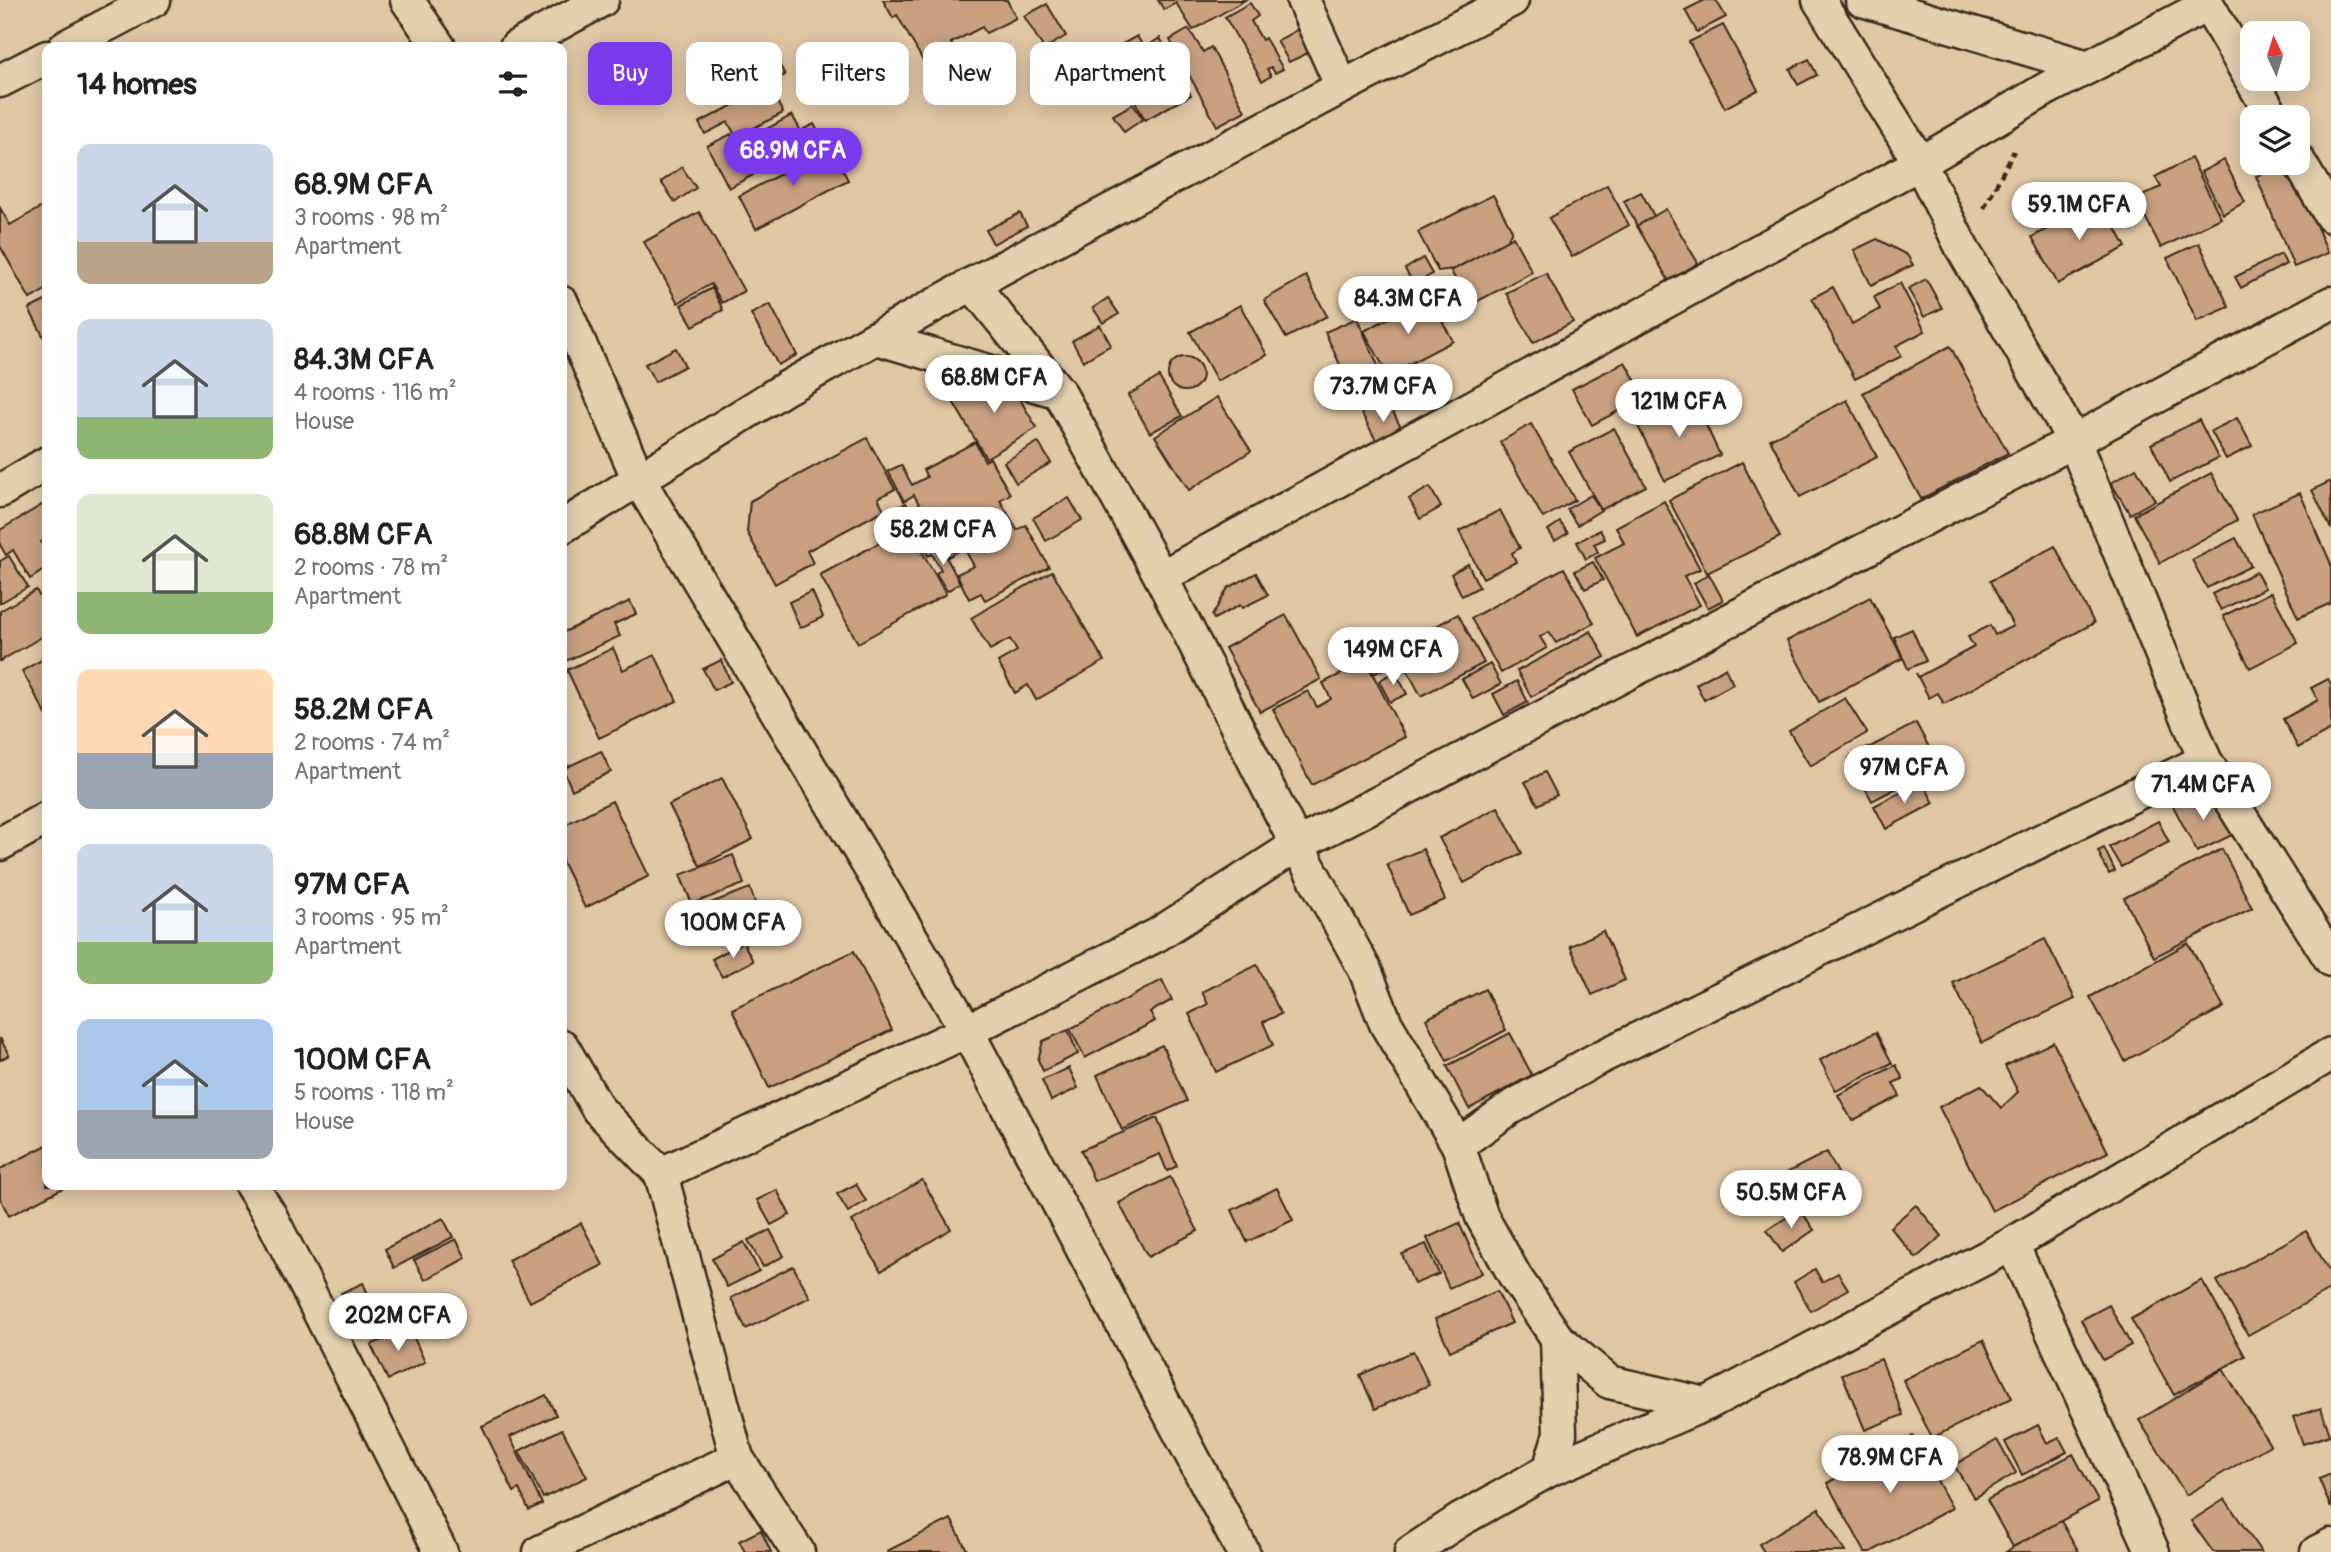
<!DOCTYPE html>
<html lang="en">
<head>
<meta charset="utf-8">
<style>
  :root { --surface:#fff; --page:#f6f6f6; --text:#222; --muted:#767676; --accent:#7c3aed }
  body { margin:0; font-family:Pangolin,sans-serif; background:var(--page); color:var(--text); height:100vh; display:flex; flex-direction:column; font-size:26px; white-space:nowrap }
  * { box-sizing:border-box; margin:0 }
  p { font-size:23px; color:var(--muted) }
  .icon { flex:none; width:38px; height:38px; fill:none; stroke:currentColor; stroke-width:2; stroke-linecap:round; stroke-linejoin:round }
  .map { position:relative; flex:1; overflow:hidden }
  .side { position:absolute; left:42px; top:42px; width:525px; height:1148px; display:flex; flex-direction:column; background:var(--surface); border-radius:14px; box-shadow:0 4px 18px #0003 }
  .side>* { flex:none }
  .guide { position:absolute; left:588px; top:42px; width:665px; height:63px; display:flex; gap:14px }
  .needle { width:46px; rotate:356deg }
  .controls { position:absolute; left:2240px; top:21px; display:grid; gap:14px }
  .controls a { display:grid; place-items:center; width:70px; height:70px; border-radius:14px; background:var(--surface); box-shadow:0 4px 18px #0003; font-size:35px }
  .price { position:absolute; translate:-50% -60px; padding:0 16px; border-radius:24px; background:#fff; color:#222; font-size:23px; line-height:46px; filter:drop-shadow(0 2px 4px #0008) }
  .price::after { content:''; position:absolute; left:50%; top:42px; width:21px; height:16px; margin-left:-10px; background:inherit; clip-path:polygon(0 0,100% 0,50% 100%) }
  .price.on { background:var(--accent); color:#fff }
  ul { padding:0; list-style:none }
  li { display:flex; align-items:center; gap:21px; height:175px; padding:0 35px }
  li span { display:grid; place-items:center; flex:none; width:196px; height:140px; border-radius:14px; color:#555 }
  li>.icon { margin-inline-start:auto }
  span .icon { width:84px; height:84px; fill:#fffc; stroke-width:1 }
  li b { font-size:30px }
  h2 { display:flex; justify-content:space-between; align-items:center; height:84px; padding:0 35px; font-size:30px }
  .chip { padding:0 24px; border-radius:14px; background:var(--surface); box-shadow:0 4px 18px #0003; font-size:24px; line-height:63px }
  .chip.on { background:var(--accent); color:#fff }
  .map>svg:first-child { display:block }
  .building { fill:#c8a080; stroke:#3b2a1e; stroke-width:2 }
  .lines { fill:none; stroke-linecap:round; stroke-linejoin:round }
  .street-casing { stroke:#3b2a1e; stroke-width:37 }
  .path { stroke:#3b2a1e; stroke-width:4.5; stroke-dasharray:7 5; stroke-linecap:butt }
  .street { stroke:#e1cfad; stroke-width:32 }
</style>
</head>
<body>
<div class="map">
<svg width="2331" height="1552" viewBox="0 0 2331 1552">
  <rect width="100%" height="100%" fill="#e0c7a4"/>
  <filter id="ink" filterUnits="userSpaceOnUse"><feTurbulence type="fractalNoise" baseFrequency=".0143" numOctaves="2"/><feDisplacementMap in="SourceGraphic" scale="14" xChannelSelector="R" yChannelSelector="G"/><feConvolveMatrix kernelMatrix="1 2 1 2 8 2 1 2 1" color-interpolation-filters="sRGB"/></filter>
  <g filter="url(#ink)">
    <g class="building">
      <polygon points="883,0 1007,0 1016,18 986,33 982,27 951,43 955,50 926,66 897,15 893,18"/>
      <polygon points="1158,0 1245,0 1193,30 1176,3 1164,10"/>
      <polygon points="1705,0 1716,0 1726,17 1697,32 1685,10"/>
      <polygon points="1250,3 1258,16 1251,21 1262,40 1265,38 1283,69 1275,73 1271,67 1267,69 1271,76 1262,81 1225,17"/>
      <polygon points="1047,4 1066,36 1044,49 1024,16"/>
      <polygon points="1723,25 1758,90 1725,108 1689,42"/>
      <polygon points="1304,26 1316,49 1289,62 1277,41"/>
      <polygon points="1189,29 1203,52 1211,47 1245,111 1217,126 1170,40"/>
      <polygon points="1137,36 1144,48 1160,38 1191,95 1145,120 1108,52"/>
      <polygon points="775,56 785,75 768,84 756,65"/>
      <polygon points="1809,59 1817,75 1798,85 1790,69"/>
      <polygon points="769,86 783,113 736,137 728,122 705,134 699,123"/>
      <polygon points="1133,104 1143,119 1124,132 1113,115"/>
      <polygon points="792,115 808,144 755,173 739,144"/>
      <polygon points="814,124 822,139 812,144 804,129"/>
      <polygon points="731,134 753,175 729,188 707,146"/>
      <polygon points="831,147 848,180 756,229 739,196"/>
      <polygon points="2191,158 2221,218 2161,248 2136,199 2161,187 2155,177"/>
      <polygon points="2224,160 2245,202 2223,214 2201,172"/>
      <polygon points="2290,163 2328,253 2294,267 2256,176"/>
      <polygon points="682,167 696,188 675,202 661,182"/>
      <polygon points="1607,185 1629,225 1572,257 1549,218"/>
      <polygon points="1641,192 1654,216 1637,226 1624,201"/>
      <polygon points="1493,195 1512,230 1507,241 1455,269 1438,271 1418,232"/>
      <polygon points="2101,200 2126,247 2058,284 2032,237"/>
      <polygon points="47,204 47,289 30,299 0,246 0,208 10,225"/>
      <polygon points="1666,209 1698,263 1669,281 1637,226"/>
      <polygon points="699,212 744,291 722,303 711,284 678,303 644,242"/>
      <polygon points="1020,213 1027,226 993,244 986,230"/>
      <polygon points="1513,237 1532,272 1469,306 1451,271"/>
      <polygon points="1877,239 1907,255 1913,265 1871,285 1854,250"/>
      <polygon points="2199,243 2229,307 2197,321 2167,258"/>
      <polygon points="2281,254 2286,264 2241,288 2235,277"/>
      <polygon points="1423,258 1432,274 1414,285 1405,269"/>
      <polygon points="1546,273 1573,322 1533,343 1506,293"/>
      <polygon points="1306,276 1327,316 1286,338 1264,300"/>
      <polygon points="1926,279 1942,308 1924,317 1908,289"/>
      <polygon points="1900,283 1925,331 1896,346 1902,356 1855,379 1812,298 1833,287 1852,324 1880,309 1874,297"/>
      <polygon points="712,288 723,310 693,326 681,305"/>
      <polygon points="1429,297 1453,341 1388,375 1364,331"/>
      <polygon points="1108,298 1119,314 1103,323 1093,308"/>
      <polygon points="47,300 47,343 29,309"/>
      <polygon points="770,304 797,355 778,365 751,314"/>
      <polygon points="1240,305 1267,355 1217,381 1190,332"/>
      <polygon points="1357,318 1388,388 1357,402 1325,332"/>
      <polygon points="1100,325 1111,345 1083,361 1072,341"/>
      <polygon points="1950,346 2008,453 1921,499 1863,393"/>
      <polygon points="676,348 685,366 655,382 645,364"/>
      <circle cx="1185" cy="374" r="17"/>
      <polygon points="1625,362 1645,397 1592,425 1572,389"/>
      <polygon points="1159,377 1182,416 1150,433 1128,395"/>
      <polygon points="984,379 1012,386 1037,428 986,458 951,398"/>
      <polygon points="1217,397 1251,451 1189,490 1155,436"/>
      <polygon points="1385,397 1406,437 1381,450 1360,410"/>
      <polygon points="1693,397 1720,455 1665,481 1637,424"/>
      <polygon points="1847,400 1877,457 1800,497 1770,439"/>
      <polygon points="2237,418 2252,446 2226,459 2211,431"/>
      <polygon points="2199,420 2218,458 2170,482 2151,444"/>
      <polygon points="1531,424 1575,500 1543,518 1500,442"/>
      <polygon points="1614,428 1646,486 1601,510 1569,452"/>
      <polygon points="867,438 895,489 878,498 884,510 807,551 813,563 775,584 747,532 750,501"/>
      <polygon points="975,442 985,461 990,458 1010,494 1000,500 1017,530 1026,525 1049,567 985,600 981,593 969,599 963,587 957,574 974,566 964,548 948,557 934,532 944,527 932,506 923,511 914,495 904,501 888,471 901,465 912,485 927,477 923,470"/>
      <polygon points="1038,442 1051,463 1016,483 1004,462"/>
      <polygon points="1742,462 1780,537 1707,573 1669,500"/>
      <polygon points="2136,468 2155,500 2130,514 2111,483"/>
      <polygon points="2211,473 2237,520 2160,563 2134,515"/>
      <polygon points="2331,481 2331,529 2312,490"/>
      <polygon points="1430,487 1441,507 1420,519 1409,499"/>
      <polygon points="2300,493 2331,564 2331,603 2298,618 2252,514"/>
      <polygon points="1591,495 1601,510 1577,525 1567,509"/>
      <polygon points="1069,498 1082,520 1046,541 1033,518"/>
      <polygon points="1664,501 1700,569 1684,576 1700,605 1637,637 1595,558 1624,543 1616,527"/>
      <polygon points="47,502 47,538 41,542 47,552 47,568 30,579 13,550 6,555 0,545 0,530"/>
      <polygon points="906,503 927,541 920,545 906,518 891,526 884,515"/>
      <polygon points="1500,510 1520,548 1512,553 1516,562 1483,578 1459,531"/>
      <polygon points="1560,522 1568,533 1555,541 1548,530"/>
      <polygon points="908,527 946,594 858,643 820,575"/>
      <polygon points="1600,530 1605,539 1594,544 1598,552 1586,559 1577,542"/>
      <polygon points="2236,538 2251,566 2207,588 2192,560"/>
      <polygon points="938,542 960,583 947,591 936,573 941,570 932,554 928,556 925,550"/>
      <polygon points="2055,546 2094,623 1944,704 1938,693 1929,698 1916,673 1918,677 1974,647 1968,637 1990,625 1995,635 2013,626 1990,581"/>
      <polygon points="9,556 28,587 0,603 0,561"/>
      <polygon points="1593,562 1603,580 1585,589 1575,571"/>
      <polygon points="1468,564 1479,587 1462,596 1451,574"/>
      <polygon points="1564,568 1594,623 1556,643 1549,632 1540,637 1547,648 1501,673 1471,618"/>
      <polygon points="1052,571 1104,661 1036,700 1028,685 1015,693 998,662 1017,651 1010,639 990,650 971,618"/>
      <polygon points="2256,572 2265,588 2221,610 2212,594"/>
      <polygon points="1256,573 1268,595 1242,608 1240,605 1214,619 1212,616 1228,588"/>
      <polygon points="1709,574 1723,600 1708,608 1694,583"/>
      <polygon points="36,590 47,609 47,634 0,661 0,611"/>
      <polygon points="812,591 823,617 800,628 789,602"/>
      <polygon points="2271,592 2298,643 2250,668 2223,616"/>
      <polygon points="1870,597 1903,658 1819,702 1787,641"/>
      <polygon points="630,601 636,614 614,624 620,636 566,661 562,652 562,633"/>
      <polygon points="1458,614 1484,663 1421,696 1395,648"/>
      <polygon points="1286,615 1321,679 1260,712 1225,648"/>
      <polygon points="1912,629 1926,661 1908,669 1894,637"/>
      <polygon points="1591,631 1605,657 1531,697 1517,671"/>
      <polygon points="613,648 623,670 655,655 677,701 599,738 567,670"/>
      <polygon points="1377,650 1386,668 1374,674 1365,656"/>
      <polygon points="47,657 47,716 22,671"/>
      <polygon points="721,660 731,682 714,690 703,669"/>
      <polygon points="1366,661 1405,737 1312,785 1273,709 1308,691 1317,707 1331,699 1323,683"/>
      <polygon points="1490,664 1501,684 1473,699 1462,679"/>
      <polygon points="1725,668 1733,684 1704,700 1696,684"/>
      <polygon points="1395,671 1407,694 1390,702 1379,681"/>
      <polygon points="2328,679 2331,684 2331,730 2298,748 2283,719 2318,700 2311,688"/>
      <polygon points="1517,681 1528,702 1504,715 1493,694"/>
      <polygon points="1845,698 1867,733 1810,766 1789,731"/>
      <polygon points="1916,723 1939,766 1872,801 1849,758"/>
      <polygon points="601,751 611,772 572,790 563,769"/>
      <polygon points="1545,772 1557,795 1538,805 1525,782"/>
      <polygon points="722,778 753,839 700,866 669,805"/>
      <polygon points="1922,781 1934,803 1886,829 1874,806"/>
      <polygon points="2188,796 2219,806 2234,834 2197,852 2172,804"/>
      <polygon points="612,801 649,876 585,908 562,861 562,826"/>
      <polygon points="1498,807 1522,853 1464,883 1439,838"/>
      <polygon points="2158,821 2169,842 2121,867 2109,847"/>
      <polygon points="2104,848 2115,871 2109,874 2098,851"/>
      <polygon points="1423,849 1445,900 1409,915 1387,864"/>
      <polygon points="2222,849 2252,908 2154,957 2124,898"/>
      <polygon points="733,855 744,884 692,904 680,875"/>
      <polygon points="750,888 758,911 701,933 692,910"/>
      <polygon points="1603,931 1625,980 1592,995 1570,946"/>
      <polygon points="2045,939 2075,999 1982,1043 1953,983"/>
      <polygon points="743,942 753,961 722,977 712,959"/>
      <polygon points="2188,943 2224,1007 2125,1061 2090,997"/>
      <polygon points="854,951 892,1030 769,1088 732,1009"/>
      <polygon points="1257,965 1281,1014 1263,1022 1273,1045 1216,1072 1189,1014 1208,1004 1202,992"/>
      <polygon points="1162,980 1172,1000 1150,1012 1155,1021 1085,1058 1070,1029"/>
      <polygon points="1485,989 1506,1030 1447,1061 1426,1019"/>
      <polygon points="1068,1030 1078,1054 1043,1071 1038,1060 1043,1041"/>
      <polygon points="1876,1032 1892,1063 1836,1091 1820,1060"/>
      <polygon points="1510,1033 1532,1075 1469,1109 1447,1066"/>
      <polygon points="0,1038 9,1055 0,1060"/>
      <polygon points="2053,1042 2108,1152 1992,1211 1939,1107 1981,1085 2001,1108 2018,1092 2005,1066"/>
      <polygon points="1162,1045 1187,1101 1122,1130 1097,1075"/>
      <polygon points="1896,1065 1903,1079 1893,1083 1900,1096 1852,1121 1838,1095"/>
      <polygon points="1069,1068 1078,1088 1051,1101 1042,1080"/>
      <polygon points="1157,1118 1177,1166 1167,1171 1160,1154 1094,1181 1081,1150"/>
      <polygon points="47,1145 47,1185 69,1185 9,1216 0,1198 0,1169"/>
      <polygon points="1827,1152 1840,1177 1802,1198 1788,1172"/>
      <polygon points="1170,1177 1198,1231 1148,1257 1119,1203"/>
      <polygon points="922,1180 951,1229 881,1271 852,1221"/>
      <polygon points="856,1184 866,1201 848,1212 837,1194"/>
      <polygon points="1277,1188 1293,1220 1247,1242 1232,1210"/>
      <polygon points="777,1190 790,1215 771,1225 757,1200"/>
      <polygon points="1916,1205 1942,1236 1916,1258 1890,1227"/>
      <polygon points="1800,1209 1814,1230 1782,1252 1767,1230"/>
      <polygon points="443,1218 453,1237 394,1268 385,1249"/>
      <polygon points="581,1223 603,1265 530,1302 508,1260"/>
      <polygon points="1459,1223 1482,1273 1449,1288 1427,1238"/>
      <polygon points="770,1230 784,1256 763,1267 748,1240"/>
      <polygon points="2306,1231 2331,1274 2331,1289 2248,1335 2217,1281"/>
      <polygon points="456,1239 466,1258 425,1280 414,1260"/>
      <polygon points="744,1242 759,1271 727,1287 712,1259"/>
      <polygon points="1426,1244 1439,1274 1414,1284 1402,1254"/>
      <polygon points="793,1266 810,1297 746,1329 731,1298"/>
      <polygon points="1815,1269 1822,1282 1838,1273 1848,1289 1811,1311 1794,1282"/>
      <polygon points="2202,1280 2245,1356 2174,1395 2131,1319"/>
      <polygon points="363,1283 378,1316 357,1326 341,1293"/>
      <polygon points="1497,1291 1512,1323 1450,1351 1435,1319"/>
      <polygon points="2109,1305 2131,1345 2103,1360 2081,1320"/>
      <polygon points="409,1327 425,1362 388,1380 371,1345"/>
      <polygon points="1983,1340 2012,1398 1932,1438 1903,1380"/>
      <polygon points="1413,1351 1429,1385 1375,1409 1360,1375"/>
      <polygon points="1881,1359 1903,1415 1865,1430 1842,1374"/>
      <polygon points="2223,1369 2270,1445 2186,1495 2139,1420"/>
      <polygon points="546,1395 556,1415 510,1437 542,1504 529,1510 519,1489 514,1492 482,1426"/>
      <polygon points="2321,1408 2330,1435 2303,1444 2293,1417"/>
      <polygon points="2038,1425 2047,1443 2059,1437 2067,1452 2022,1475 2005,1442"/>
      <polygon points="562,1429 587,1477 543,1498 519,1451"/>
      <polygon points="1913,1436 1952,1508 1871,1552 1865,1552 1827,1483"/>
      <polygon points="1997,1440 2016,1473 1974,1498 1954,1465"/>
      <polygon points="2073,1454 2098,1501 2013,1547 1987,1500"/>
      <polygon points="2331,1474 2331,1508 2319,1479"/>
      <polygon points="2225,1499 2261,1552 2213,1552 2191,1521"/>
      <polygon points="1819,1508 1845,1552 1764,1552 1759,1544"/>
      <polygon points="951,1519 968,1552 888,1552 887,1551"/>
      <polygon points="2061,1521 2079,1552 2006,1552 2013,1547"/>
      <polygon points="761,1530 771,1552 745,1552 739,1541"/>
    </g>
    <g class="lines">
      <g class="street-casing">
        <g id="street">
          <polyline points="407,0 439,47"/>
          <polyline points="1303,0 1342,87"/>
          <polyline points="1819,0 1920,163 1962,248 2074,441 2205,760 2331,960"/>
          <polyline points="1862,0 2088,67"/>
          <polyline points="2205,0 2273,117"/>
          <polyline points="65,47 154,0"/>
          <polyline points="516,47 602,0"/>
          <polyline points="0,81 47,57"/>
          <polyline points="2298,160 2331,216"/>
          <polyline points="972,284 1059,392 1161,577 1297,845 1365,970 1386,1024 1458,1145 1482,1217 1516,1278 1557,1338 1609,1382 1706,1404"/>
          <polyline points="562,303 639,480 967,1031 1243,1552"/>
          <polyline points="876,338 1059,392"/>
          <polyline points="0,491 47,463"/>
          <polyline points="562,527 786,388 972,284 1342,87 1512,0"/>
          <polyline points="1161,577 1920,163 2048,88 2207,5"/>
          <polyline points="0,844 47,818"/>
          <polyline points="562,1046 598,1109 661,1174 737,1458 798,1552"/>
          <polyline points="1458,1145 1510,1108 1595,1060 2205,760"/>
          <polyline points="661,1174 967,1031 1157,935 1297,845 2074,441 2331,303"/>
          <polyline points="251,1185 270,1215 441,1552"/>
          <polyline points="2012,1244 2153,1552"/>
          <polyline points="1549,1470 1560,1434 1557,1338"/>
          <polyline points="540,1552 737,1458"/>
          <polyline points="1411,1552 1460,1520 1549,1470 1706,1404 2012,1244 2331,1054"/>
          <polyline points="2317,1552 2331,1545"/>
        </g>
      </g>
      <polyline class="path" points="1984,208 2014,151"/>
      <use href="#street" class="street"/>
    </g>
  </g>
</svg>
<div class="controls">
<a><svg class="needle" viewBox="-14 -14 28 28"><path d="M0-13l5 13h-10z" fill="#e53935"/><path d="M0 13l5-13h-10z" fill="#767676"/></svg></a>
<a><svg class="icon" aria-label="layers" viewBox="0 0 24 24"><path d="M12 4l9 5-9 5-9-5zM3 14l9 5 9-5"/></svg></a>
</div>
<b class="price on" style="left:793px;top:188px">68.9M CFA</b>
<b class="price" style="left:2079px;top:242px">59.1M CFA</b>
<b class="price" style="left:1408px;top:336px">84.3M CFA</b>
<b class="price" style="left:994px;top:415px">68.8M CFA</b>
<b class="price" style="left:1383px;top:424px">73.7M CFA</b>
<b class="price" style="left:1679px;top:439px">121M CFA</b>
<b class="price" style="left:943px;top:567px">58.2M CFA</b>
<b class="price" style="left:1393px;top:687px">149M CFA</b>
<b class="price" style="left:1904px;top:805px">97M CFA</b>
<b class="price" style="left:2203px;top:822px">71.4M CFA</b>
<b class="price" style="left:733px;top:960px">100M CFA</b>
<b class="price" style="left:1791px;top:1230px">50.5M CFA</b>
<b class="price" style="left:398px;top:1353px">202M CFA</b>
<b class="price" style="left:1890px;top:1495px">78.9M CFA</b>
<div class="guide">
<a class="chip on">Buy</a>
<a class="chip">Rent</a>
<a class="chip">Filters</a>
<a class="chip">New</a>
<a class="chip">Apartment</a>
</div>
<section class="side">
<h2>14 homes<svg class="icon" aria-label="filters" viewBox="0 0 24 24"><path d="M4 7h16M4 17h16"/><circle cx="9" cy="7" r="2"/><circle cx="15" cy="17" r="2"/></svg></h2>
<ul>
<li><span style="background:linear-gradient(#c9d6e8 70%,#b9a48a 0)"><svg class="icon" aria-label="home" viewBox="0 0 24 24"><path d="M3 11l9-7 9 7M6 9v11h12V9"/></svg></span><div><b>68.9M CFA</b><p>3 rooms · 98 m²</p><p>Apartment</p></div></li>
<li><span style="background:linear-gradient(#c9d6e8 70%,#8fb573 0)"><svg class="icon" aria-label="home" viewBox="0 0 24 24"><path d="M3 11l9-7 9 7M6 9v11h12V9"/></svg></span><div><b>84.3M CFA</b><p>4 rooms · 116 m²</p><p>House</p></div></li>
<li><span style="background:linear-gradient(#dfe7d0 70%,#8fb573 0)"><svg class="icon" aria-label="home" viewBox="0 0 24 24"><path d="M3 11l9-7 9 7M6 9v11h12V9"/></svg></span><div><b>68.8M CFA</b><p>2 rooms · 78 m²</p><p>Apartment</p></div></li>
<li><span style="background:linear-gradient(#ffd9b3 60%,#9aa5b1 0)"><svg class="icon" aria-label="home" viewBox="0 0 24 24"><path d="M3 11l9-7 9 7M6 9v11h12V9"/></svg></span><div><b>58.2M CFA</b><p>2 rooms · 74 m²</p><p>Apartment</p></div></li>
<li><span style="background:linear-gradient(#c9d6e8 70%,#8fb573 0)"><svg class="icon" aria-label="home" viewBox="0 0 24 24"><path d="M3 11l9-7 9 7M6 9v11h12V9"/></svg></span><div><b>97M CFA</b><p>3 rooms · 95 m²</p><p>Apartment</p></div></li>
<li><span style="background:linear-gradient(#a9c7e8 65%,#9aa5b1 0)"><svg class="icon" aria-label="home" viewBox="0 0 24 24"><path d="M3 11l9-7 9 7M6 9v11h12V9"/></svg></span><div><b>100M CFA</b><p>5 rooms · 118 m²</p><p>House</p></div></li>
</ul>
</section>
</div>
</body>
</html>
